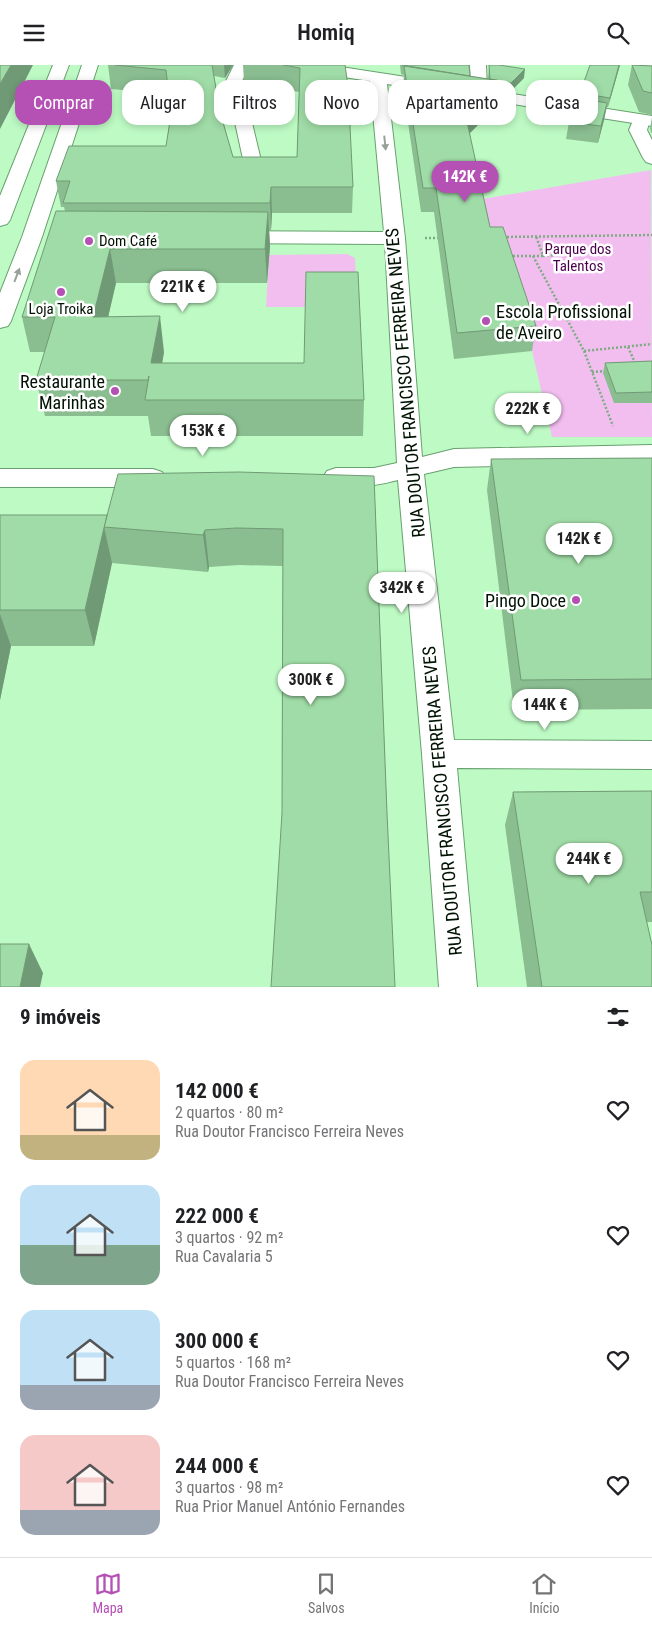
<!DOCTYPE html>
<html lang="pt">
<head>
<meta charset="utf-8">
<style>
  :root { --surface:#fff; --page:#f6f6f6; --text:#202124; --muted:#757577; --line:#e0e0e0; --accent:#b550b5 }
  body { margin:0; font-family:"Roboto Condensed",sans-serif; background:var(--page); color:var(--text); height:100vh; display:flex; flex-direction:column; font-size:19px; white-space:nowrap }
  * { box-sizing:border-box; margin:0 }
  p { font-size:16px; color:var(--muted) }
  .icon { flex:none; width:28px; height:28px; fill:none; stroke:currentColor; stroke-width:2; stroke-linecap:round; stroke-linejoin:round }
  .map { position:relative; height:922px; overflow:hidden }
  .sheet { display:flex; flex-direction:column; background:var(--surface); flex:1 }
  .sheet>* { flex:none }
  .hud { position:absolute; left:15px; top:15px; width:622px; height:45px; display:flex; gap:10px }
  .price { position:absolute; translate:-50% -42px; padding:0 11px; border-radius:18px; background:#fff; color:#222; font-size:16px; line-height:32px; filter:drop-shadow(0 1px 2px #0008) }
  .price::after { content:''; position:absolute; left:50%; top:30px; width:15px; height:11px; margin-left:-8px; background:inherit; clip-path:polygon(0 0,100% 0,50% 100%) }
  .price.current { background:var(--accent); color:#fff }
  ul { padding:0; list-style:none }
  li { display:flex; align-items:center; gap:15px; height:125px; padding:0 20px }
  li span { display:grid; place-items:center; flex:none; width:140px; height:100px; border-radius:15px; color:#555 }
  li>.icon { margin-inline-start:auto }
  span .icon { width:60px; height:60px; fill:#fffc; stroke-width:1 }
  li b { font-size:21px }
  h2 { display:flex; justify-content:space-between; align-items:center; height:60px; padding:0 20px; font-size:21px }
  .tag { padding:0 18px; border-radius:15px; background:var(--surface); box-shadow:0 2px 8px #0003; font-size:18px; line-height:45px }
  .tag.current { background:var(--accent); color:#fff }
  header { display:flex; justify-content:space-between; align-items:center; height:65px; padding:0 20px; background:var(--surface); font-size:22px; font-weight:600 }
  .menu { display:flex; justify-content:space-around; align-items:center; height:70px; border-top:1px solid var(--line); background:var(--surface); font-size:14px; color:var(--muted) }
  .menu a { display:grid; justify-items:center; gap:2px }
  .menu .current { color:var(--accent) }
  .map>svg:first-child { display:block }
  .green { fill:#f2bef0 }
  .lines { fill:none; stroke-linecap:round; stroke-linejoin:round }
  .pedestrian-casing { stroke:#67a06e; stroke-width:2 }
  .minor-casing { stroke:#67a06e; stroke-width:2 }
  .tertiary-casing { stroke:#67a06e; stroke-width:2 }
  .path { stroke:#7dac82; stroke-width:2.5; stroke-dasharray:2 2; stroke-linecap:butt }
  .pedestrian { fill:#fff; fill-rule:evenodd }
  .minor { fill:#fff; fill-rule:evenodd }
  .tertiary { fill:#fff; fill-rule:evenodd }
  .wall { fill:#8abd90 }
  .shaded-wall { fill:#709a75 }
  .building { fill:#a0dca7; stroke:#709a75 }
  .oneway { fill:#99a09a }
  .poi-dot { fill:#b550b5; stroke:#fff; stroke-width:2 }
  .labels { text-anchor:middle; dominant-baseline:central; stroke-width:5; stroke-linejoin:round; paint-order:stroke }
  .far-poi-label { font-size:15px; fill:#001202; stroke:#fff; text-anchor:start }
  .far-park-label { font-size:15px; fill:#4d004e; stroke:#fff }
  .poi-label { font-size:18px; fill:#001202; stroke:#fff; text-anchor:end }
  .street-label { font-size:18px; fill:#001202; stroke:#fff }
</style>
</head>
<body>
<header><svg class="icon" aria-label="menu" viewBox="0 0 24 24"><path d="M4 6h16M4 12h16M4 18h16"/></svg>Homiq<svg class="icon" aria-label="search" viewBox="0 0 24 24"><circle cx="10" cy="10" r="6"/><path d="M15 15l6 6"/></svg></header>
<div class="map">
<svg width="652" height="922" viewBox="0 0 652 922">
  <rect width="100%" height="100%" fill="#befbc4"/>
  <g class="green">
    <polygon points="651,105 652,372 552,372 532,286 500,186 477,135"/>
    <polygon points="347,189 355,193 357,242 266,242 269,190"/>
  </g>
  <g class="lines">
    <g class="pedestrian-casing">
      <polygon id="pedestrian" points="641,50 647,51 650,55 647,65 652,75 652,99 646,97 643,93 629,65 635,51"/>
    </g>
    <g class="minor-casing">
      <g id="minor">
        <polygon points="234,0 250,0 242,16 264,108 262,112 255,114 248,112 246,108 226,16"/>
        <path d="M289 0H328L471 22 470 0H486L487 25 652 51V61L387 19 405 173 422 392 454 384 652 380V398L454 402 424 409 454 675 652 676V704L457 703 477 922H439L422 689 398 415C375 421 350 425 327 418L323 412 327 406 336 403H374L397 398 385 179 231 178 224 176 221 172 224 168 231 166 384 167 370 16 297 5 291 3Z"/>
        <polygon points="0,404 153,404 162,407 166,413 162,419 153,422 0,422"/>
      </g>
    </g>
    <g class="tertiary-casing">
      <g id="tertiary">
        <polygon points="53,0 69,0 10,155 7,159 0,161 0,131"/>
        <polygon points="82,0 98,0 42,172 11,256 8,261 0,263 0,228 22,172"/>
      </g>
    </g>
    <g class="path">
      <polyline points="503,172 652,170"/>
      <polyline points="425,173 441,173"/>
      <polyline points="509,191 533,191 584,286 652,279"/>
      <polyline points="533,191 543,191 536,171"/>
      <polyline points="543,191 556,190"/>
      <polyline points="628,282 636,300"/>
      <polyline points="584,286 613,361"/>
      <polyline points="592,307 606,306"/>
    </g>
    <use href="#pedestrian" class="pedestrian"/>
    <use href="#minor" class="minor"/>
    <use href="#tertiary" class="tertiary"/>
  </g>
  <g class="wall">
    <polygon points="108,0 233,0 225,13 214,11 220,47 233,92 297,92 299,27 244,17 243,0 345,0 353,122 352,148 272,148 271,165 269,165 270,181 267,218 116,218 108,252 164,287 162,298 364,335 363,371 151,371 148,351 45,351 36,315 45,287 30,287 22,252 65,146 64,142 61,142 56,116 166,81 171,50 169,29 111,24"/>
    <polygon points="400,0 469,0 470,11 488,14 489,0 524,13 510,27 500,25 499,39 469,69 490,162 536,261 532,286 454,294 434,147 421,147 403,23 404,10 401,9"/>
    <polygon points="620,0 608,42 607,42 604,55 598,78 566,74 569,57 579,34 580,28"/>
    <polygon points="632,0 652,1 652,50 639,47 628,20"/>
    <polygon points="652,52 652,68 651,68 650,63"/>
    <polygon points="652,296 652,338 614,338 603,308 605,298"/>
    <polygon points="652,393 652,644 514,645 487,425 491,394"/>
    <polygon points="374,411 387,748 282,748 283,501 239,500 209,502 208,507 112,498 94,581 11,581 0,635 0,450 107,450"/>
    <polygon points="652,726 652,857 647,857 652,922 527,922 505,760 513,727"/>
  </g>
  <g class="shaded-wall">
    <polygon points="11,0 33,0 0,64 0,19"/>
    <polygon points="224,0 233,0 225,13"/>
    <polygon points="619,0 620,0 608,42 610,33"/>
    <polygon points="525,4 524,13 510,27 511,18"/>
    <polygon points="501,16 499,39 463,75 466,52"/>
    <polygon points="607,38 604,55 598,78 601,61"/>
    <polygon points="271,122 272,148 271,165 270,138"/>
    <polygon points="268,147 270,181 267,218 265,184"/>
    <polygon points="110,184 116,218 100,287 93,252"/>
    <polygon points="160,251 164,287 156,334 151,298"/>
    <polygon points="104,462 112,498 94,581 85,545"/>
    <polygon points="205,465 209,502 208,507 203,470"/>
    <polygon points="0,549 11,581 0,635"/>
    <polygon points="29,879 43,908 40,922 20,922"/>
  </g>
  <g class="building">
    <polygon points="0,0 11,0 0,19"/>
    <polygon points="115,0 212,0 220,47 233,92 297,92 300,3 283,0 345,0 348,21 353,122 271,122 270,138 63,138 70,116 56,116 69,81 166,81 171,50 166,5"/>
    <polygon points="402,0 469,0 470,11"/>
    <polygon points="489,0 499,0 525,4 511,18 490,14"/>
    <polygon points="590,0 619,0 610,33 580,28"/>
    <polygon points="632,0 652,1 652,28 643,26"/>
    <polygon points="404,1 501,16 466,52 490,162 503,162 536,261 457,268 436,123 423,123"/>
    <polygon points="577,33 607,38 601,61 569,57"/>
    <polygon points="56,146 268,147 265,184 110,184 93,252 160,251 151,298 304,298 306,207 358,207 364,335 145,335 149,311 148,315 36,315 55,252 22,252"/>
    <polygon points="652,296 652,327 616,328 605,298"/>
    <polygon points="652,393 652,614 521,615 491,394"/>
    <polygon points="239,407 374,411 387,748 395,922 271,922 282,748 283,464 236,463 205,465 203,470 104,462 118,409"/>
    <polygon points="0,450 107,450 85,545 0,545"/>
    <polygon points="652,726 652,827 640,827 652,880 652,922 542,922 513,727"/>
    <polygon points="0,879 29,879 20,922 0,922"/>
  </g>
  <defs><path id="oneway-solid" d="M-6-.8H1V-3.2L6.5 0L1 3.2V.8H-6Z" transform="scale(1.25)"/></defs>
  <g class="oneway">
    <use href="#oneway-solid" transform="translate(385 78) rotate(84)"/>
    <use href="#oneway-solid" transform="translate(17 210) rotate(-69)"/>
  </g>
  <g class="poi-dot">
    <circle cx="89" cy="176" r="5"/>
    <circle cx="61" cy="227" r="5"/>
    <circle cx="486" cy="256" r="5"/>
    <circle cx="115" cy="326" r="5"/>
    <circle cx="576" cy="535" r="5"/>
  </g>
  <g class="labels">
    <g class="far-poi-label">
      <text x="99" y="176">Dom Café</text>
      <text x="61" y="244" text-anchor="middle">Loja Troika</text>
    </g>
    <g class="far-park-label">
      <text x="578" y="184">Parque dos<tspan x="578" dy="17">Talentos</tspan></text>
    </g>
    <g class="poi-label">
      <text x="496" y="246" text-anchor="start">Escola Profissional<tspan x="496" dy="21">de Aveiro</tspan></text>
      <text x="105" y="316">Restaurante<tspan x="105" dy="21">Marinhas</tspan></text>
      <text x="566" y="535">Pingo Doce</text>
    </g>
    <g class="street-label">
      <text transform="translate(405 318) rotate(-95)">RUA DOUTOR FRANCISCO FERREIRA NEVES</text>
      <text transform="translate(442 736) rotate(-95)">RUA DOUTOR FRANCISCO FERREIRA NEVES</text>
    </g>
  </g>
</svg>
<b class="price current" style="left:465px;top:138px">142K €</b>
<b class="price" style="left:183px;top:248px">221K €</b>
<b class="price" style="left:528px;top:370px">222K €</b>
<b class="price" style="left:203px;top:392px">153K €</b>
<b class="price" style="left:579px;top:500px">142K €</b>
<b class="price" style="left:402px;top:549px">342K €</b>
<b class="price" style="left:311px;top:641px">300K €</b>
<b class="price" style="left:545px;top:666px">144K €</b>
<b class="price" style="left:589px;top:820px">244K €</b>
<div class="hud">
<a class="tag current">Comprar</a>
<a class="tag">Alugar</a>
<a class="tag">Filtros</a>
<a class="tag">Novo</a>
<a class="tag">Apartamento</a>
<a class="tag">Casa</a>
</div>
</div>
<section class="sheet">
<h2>9 imóveis<svg class="icon" aria-label="filters" viewBox="0 0 24 24"><path d="M4 7h16M4 17h16"/><circle cx="9" cy="7" r="2"/><circle cx="15" cy="17" r="2"/></svg></h2>
<ul>
<li><span style="background:linear-gradient(#ffd9b3 75%,#c2b280 0)"><svg class="icon" aria-label="home" viewBox="0 0 24 24"><path d="M3 11l9-7 9 7M6 9v11h12V9"/></svg></span><div><b>142 000 €</b><p>2 quartos · 80 m²</p><p>Rua Doutor Francisco Ferreira Neves</p></div><svg class="icon" aria-label="heart" viewBox="0 0 24 24"><path d="M12 20l-8-8c-3-5 5-10 8-4 3-6 11-1 8 4z"/></svg></li>
<li><span style="background:linear-gradient(#bfe0f5 60%,#7fa58c 0)"><svg class="icon" aria-label="home" viewBox="0 0 24 24"><path d="M3 11l9-7 9 7M6 9v11h12V9"/></svg></span><div><b>222 000 €</b><p>3 quartos · 92 m²</p><p>Rua Cavalaria 5</p></div><svg class="icon" aria-label="heart" viewBox="0 0 24 24"><path d="M12 20l-8-8c-3-5 5-10 8-4 3-6 11-1 8 4z"/></svg></li>
<li><span style="background:linear-gradient(#bfe0f5 75%,#9aa5b1 0)"><svg class="icon" aria-label="home" viewBox="0 0 24 24"><path d="M3 11l9-7 9 7M6 9v11h12V9"/></svg></span><div><b>300 000 €</b><p>5 quartos · 168 m²</p><p>Rua Doutor Francisco Ferreira Neves</p></div><svg class="icon" aria-label="heart" viewBox="0 0 24 24"><path d="M12 20l-8-8c-3-5 5-10 8-4 3-6 11-1 8 4z"/></svg></li>
<li><span style="background:linear-gradient(#f6c9c9 75%,#9aa5b1 0)"><svg class="icon" aria-label="home" viewBox="0 0 24 24"><path d="M3 11l9-7 9 7M6 9v11h12V9"/></svg></span><div><b>244 000 €</b><p>3 quartos · 98 m²</p><p>Rua Prior Manuel António Fernandes</p></div><svg class="icon" aria-label="heart" viewBox="0 0 24 24"><path d="M12 20l-8-8c-3-5 5-10 8-4 3-6 11-1 8 4z"/></svg></li>
</ul>
</section>
<nav class="menu">
<a class="current"><svg class="icon" aria-label="map" viewBox="0 0 24 24"><path d="M3 6l6-2 6 2 6-2v14l-6 2-6-2-6 2zM9 4v14M15 6v14"/></svg>Mapa</a>
<a><svg class="icon" aria-label="saved" viewBox="0 0 24 24"><path d="M7 4h10v16l-5-4-5 4z"/></svg>Salvos</a>
<a><svg class="icon" aria-label="home" viewBox="0 0 24 24"><path d="M3 11l9-7 9 7M6 9v11h12V9"/></svg>Início</a>
</nav>
</body>
</html>
